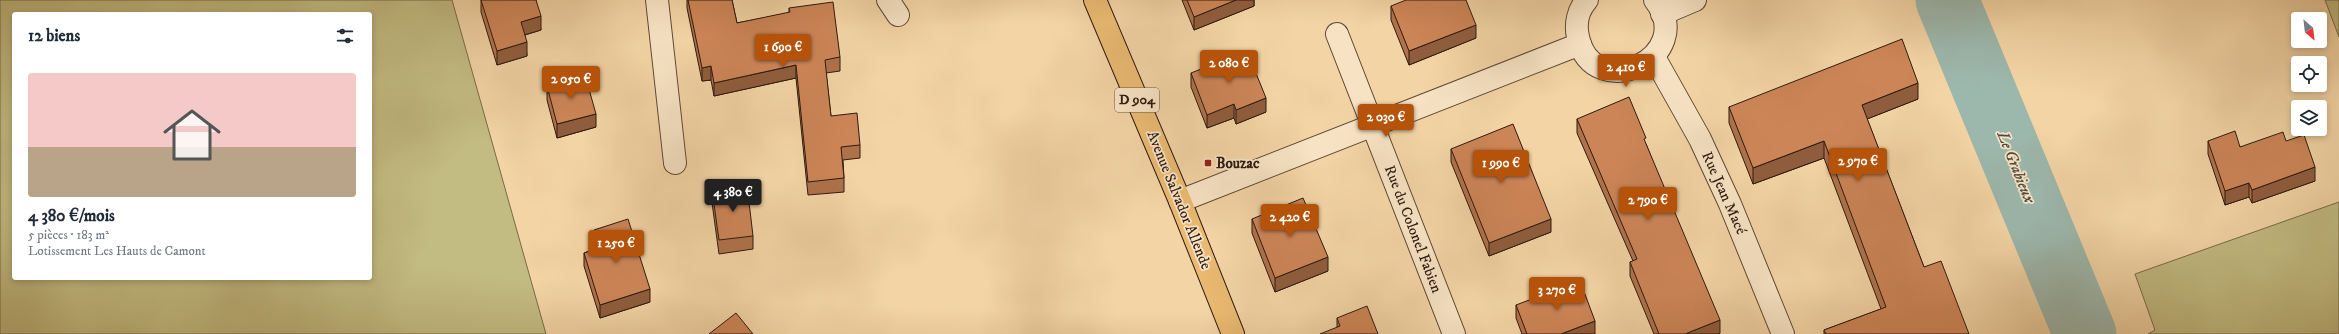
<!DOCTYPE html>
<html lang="fr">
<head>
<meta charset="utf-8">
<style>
  :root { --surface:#fff; --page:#f6f6f7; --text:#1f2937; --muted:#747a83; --line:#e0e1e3; --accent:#b45309 }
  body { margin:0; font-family:"IM FELL DW Pica",serif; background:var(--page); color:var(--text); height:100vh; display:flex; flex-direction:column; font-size:15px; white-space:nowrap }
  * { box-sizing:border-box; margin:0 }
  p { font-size:13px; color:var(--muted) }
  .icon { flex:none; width:22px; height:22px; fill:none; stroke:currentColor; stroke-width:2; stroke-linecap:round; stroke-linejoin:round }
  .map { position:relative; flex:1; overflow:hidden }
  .drawer { position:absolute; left:12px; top:12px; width:360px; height:268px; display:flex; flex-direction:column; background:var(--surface); border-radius:4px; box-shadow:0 2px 6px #0003 }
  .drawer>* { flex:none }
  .needle { width:26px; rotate:152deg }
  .fabs { position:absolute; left:2291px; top:12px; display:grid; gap:8px }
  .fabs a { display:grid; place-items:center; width:36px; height:36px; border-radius:4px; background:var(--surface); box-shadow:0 2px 6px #0003; font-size:20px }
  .price { position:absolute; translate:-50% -34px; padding:0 9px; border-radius:4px; background:var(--accent); color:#fff; font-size:13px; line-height:26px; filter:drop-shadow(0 1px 2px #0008) }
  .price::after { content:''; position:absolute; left:50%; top:24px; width:12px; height:9px; margin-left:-6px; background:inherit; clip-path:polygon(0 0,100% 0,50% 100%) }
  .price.current { background:#222; color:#fff }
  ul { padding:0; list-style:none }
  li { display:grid; align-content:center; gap:8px; height:212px; padding:0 16px }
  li+li { border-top:1px solid var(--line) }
  li span { display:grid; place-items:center; height:124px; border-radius:4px; color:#555 }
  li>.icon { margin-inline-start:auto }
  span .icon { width:72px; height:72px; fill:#fffc; stroke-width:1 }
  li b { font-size:17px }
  h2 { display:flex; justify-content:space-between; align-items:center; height:48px; padding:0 16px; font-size:17px }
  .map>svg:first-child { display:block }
  .green { fill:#c2bb82; stroke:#776a49; fill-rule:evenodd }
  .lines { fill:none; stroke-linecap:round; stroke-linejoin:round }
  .river { stroke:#9cb7ac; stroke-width:63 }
  .street-casing { stroke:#5e4835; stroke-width:24 }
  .primary-casing { stroke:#2c1a10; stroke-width:24 }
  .street { stroke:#f7e3c4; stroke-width:22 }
  .primary { stroke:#eaba72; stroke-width:22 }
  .wall { fill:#af724b; stroke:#2c1a10 }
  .shaded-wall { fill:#8f5d3d; stroke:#2c1a10 }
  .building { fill:#cc8557; stroke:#2c1a10 }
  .poi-dot { fill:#8f2418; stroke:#f7e3c4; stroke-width:1.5 }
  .labels { text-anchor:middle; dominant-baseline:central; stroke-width:3.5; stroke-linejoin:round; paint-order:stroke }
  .shield { fill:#f7e3c4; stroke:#695646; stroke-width:1 }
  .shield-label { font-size:14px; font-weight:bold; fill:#2c1a10 }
  .poi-label { font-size:15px; font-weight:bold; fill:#2c1a10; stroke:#f7e3c4; text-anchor:start }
  .street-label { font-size:15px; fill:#2c1a10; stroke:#f7e3c4 }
  .water-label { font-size:16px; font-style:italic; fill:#4e493f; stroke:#f7e3c4 }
</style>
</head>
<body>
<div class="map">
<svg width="2339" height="334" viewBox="0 0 2339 334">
  <rect width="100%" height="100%" fill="#f3d4a5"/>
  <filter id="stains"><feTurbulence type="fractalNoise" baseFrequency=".005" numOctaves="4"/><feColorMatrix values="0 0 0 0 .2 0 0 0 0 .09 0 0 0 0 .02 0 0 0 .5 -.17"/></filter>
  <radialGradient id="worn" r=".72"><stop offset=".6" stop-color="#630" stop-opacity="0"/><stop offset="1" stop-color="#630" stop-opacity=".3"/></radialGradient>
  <g class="green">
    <path d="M0 0H452L546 334H0ZM14 14H370V278H14Z"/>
    <polygon points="2325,0 2339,0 2339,37"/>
    <polygon points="2339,202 2339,334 2148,334 2155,330 2135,274"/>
  </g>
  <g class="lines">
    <polyline class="river" points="1947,0 2085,334"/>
    <g class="street-casing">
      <g id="street">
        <polyline points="657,0 675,163"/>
        <polyline points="888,0 898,15"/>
        <path d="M1587 0C1578 10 1575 24 1578 37 1593 106 1699 57 1655 0"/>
        <polyline points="1662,14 1695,0"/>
        <polyline points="1337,34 1454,334"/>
        <polyline points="1654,57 1700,139 1730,204 1783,334"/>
        <polyline points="1180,201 1580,44"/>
      </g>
    </g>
    <g class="primary-casing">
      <polyline id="primary" points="1095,0 1180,201 1233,334"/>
    </g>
    <use href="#street" class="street"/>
    <use href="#primary" class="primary"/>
  </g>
  <g class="wall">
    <polygon points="481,0 536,0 541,30 525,35 527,56 497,65 481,12"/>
    <polygon points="687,0 732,0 737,23 789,13 789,8 840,57 840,71 826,73 831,116 860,145 860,158 843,160 844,178 844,192 808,195 796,78 714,96 711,80 702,81 687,8"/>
    <polygon points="1182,0 1254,0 1254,6 1194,30"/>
    <polygon points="1391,6 1476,38 1409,65 1391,20"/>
    <polygon points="1191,73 1266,112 1236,124 1234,118 1207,128 1191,87"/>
    <polygon points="547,86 596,127 557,138 547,100"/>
    <polygon points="1918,99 1867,119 1924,267 1969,334 1824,334 1824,330 1881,309 1824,158 1753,184 1729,123 1729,107"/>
    <polygon points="1577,119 1646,144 1720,333 1718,334 1654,334 1630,276 1630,262 1633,261 1577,133"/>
    <polygon points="2208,141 2240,147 2286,141 2315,181 2252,203 2249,197 2225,205 2208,154"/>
    <polygon points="1451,149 1551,232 1489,256 1451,162"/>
    <polygon points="712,190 753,236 753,249 719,254 712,203"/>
    <polygon points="1252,219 1328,271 1275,292 1252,233"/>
    <polygon points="594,230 650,302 600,318 584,266 584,253 596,249 594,243"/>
    <polygon points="1516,305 1595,334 1522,334 1516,318"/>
    <polygon points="1337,318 1378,334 1337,327"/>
  </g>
  <g class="shaded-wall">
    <polygon points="1236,0 1254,0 1254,6 1194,30 1194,17"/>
    <polygon points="541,16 541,30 521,36 521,22"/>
    <polygon points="1476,25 1476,38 1409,65 1409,51"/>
    <polygon points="527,42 527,56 497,65 497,51"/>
    <polygon points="796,65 796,78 714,96 714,83"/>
    <polygon points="711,66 711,80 702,81 702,68"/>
    <polygon points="1918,83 1918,99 1862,121 1862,105"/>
    <polygon points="1266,98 1266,112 1236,124 1236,110"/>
    <polygon points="1234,104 1234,118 1207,128 1207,115"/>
    <polygon points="596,114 596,127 557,138 557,124"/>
    <polygon points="1824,141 1824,158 1753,184 1753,168"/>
    <polygon points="2315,167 2315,181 2252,203 2252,190"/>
    <polygon points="2249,183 2249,197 2225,205 2225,191"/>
    <polygon points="1551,219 1551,232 1489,256 1489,243"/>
    <polygon points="1328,257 1328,271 1275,292 1275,278"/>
    <polygon points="650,289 650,302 600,318 600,305"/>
    <polygon points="1720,320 1720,333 1718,334 1685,334"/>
    <polygon points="1595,321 1595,334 1561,334"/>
  </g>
  <g class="building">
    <polygon points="481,0 536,0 541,16 521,22 527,42 497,51"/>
    <polygon points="688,0 732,0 737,23 790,12 789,8 833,2 840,57 825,60 831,116 857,113 860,145 841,147 844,178 808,182 796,65 714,83 711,66 702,68"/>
    <polygon points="1187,0 1236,0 1194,17"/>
    <polygon points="1406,0 1466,0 1476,25 1409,51 1391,6"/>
    <polygon points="1902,39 1918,83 1862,105 1924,267 1941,261 1969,334 1826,334 1824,330 1886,307 1824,141 1753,168 1729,107"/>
    <polygon points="1247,51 1266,98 1236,110 1234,104 1207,115 1191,73"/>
    <polygon points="585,75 596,114 557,124 547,86"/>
    <polygon points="1629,97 1646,138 1644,139 1720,320 1685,334 1659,334 1630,262 1637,259 1577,119"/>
    <polygon points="1513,124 1551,219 1489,243 1451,149"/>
    <polygon points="2235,131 2240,147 2283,132 2286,141 2304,135 2315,167 2252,190 2249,183 2225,191 2208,141"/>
    <polygon points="747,185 753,236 719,240 712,190"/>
    <polygon points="1303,198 1328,257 1275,278 1252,219"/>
    <polygon points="628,219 650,289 600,305 584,253 599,248 594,230"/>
    <polygon points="1580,281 1595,321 1561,334 1527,334 1516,305"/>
    <polygon points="1367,306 1378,334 1320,334 1340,326 1337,318"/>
    <polygon points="736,313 753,334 709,334"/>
  </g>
  <rect class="poi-dot" x="1204" y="159" width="8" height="8" rx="2"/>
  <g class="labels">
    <rect class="shield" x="1115" y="88" width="44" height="24" rx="3"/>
    <g class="shield-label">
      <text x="1137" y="100">D 904</text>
    </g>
    <g class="poi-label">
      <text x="1216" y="163">Bouzac</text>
    </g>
    <g class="street-label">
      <text transform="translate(1724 193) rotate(66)">Rue Jean Macé</text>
      <text transform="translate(1179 200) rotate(68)">Avenue Salvador Allende</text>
      <text transform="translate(1413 229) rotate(69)">Rue du Colonel Fabien</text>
    </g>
    <g class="water-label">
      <text transform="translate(2016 167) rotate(68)">Le Grabieux</text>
    </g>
  </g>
  <rect width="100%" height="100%" filter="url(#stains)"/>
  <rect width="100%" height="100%" fill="url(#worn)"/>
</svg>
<div class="fabs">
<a><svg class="needle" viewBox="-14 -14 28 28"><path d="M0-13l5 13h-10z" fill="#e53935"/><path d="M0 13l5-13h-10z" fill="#747a83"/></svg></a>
<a><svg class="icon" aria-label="locate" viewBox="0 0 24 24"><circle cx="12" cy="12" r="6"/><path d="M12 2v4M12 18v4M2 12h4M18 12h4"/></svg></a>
<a><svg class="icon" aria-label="layers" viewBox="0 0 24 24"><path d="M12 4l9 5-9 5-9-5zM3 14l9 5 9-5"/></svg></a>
</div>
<b class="price" style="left:783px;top:68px">1 690 €</b>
<b class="price" style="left:1229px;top:84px">2 080 €</b>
<b class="price" style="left:1626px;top:88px">2 410 €</b>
<b class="price" style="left:571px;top:100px">2 050 €</b>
<b class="price" style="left:1386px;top:138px">2 030 €</b>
<b class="price" style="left:1858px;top:182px">2 970 €</b>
<b class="price" style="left:1501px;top:184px">1 990 €</b>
<b class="price current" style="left:733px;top:213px">4 380 €</b>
<b class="price" style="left:1648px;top:221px">2 790 €</b>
<b class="price" style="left:1290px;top:238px">2 420 €</b>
<b class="price" style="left:616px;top:264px">1 250 €</b>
<b class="price" style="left:1557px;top:311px">3 270 €</b>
<section class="drawer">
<h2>12 biens<svg class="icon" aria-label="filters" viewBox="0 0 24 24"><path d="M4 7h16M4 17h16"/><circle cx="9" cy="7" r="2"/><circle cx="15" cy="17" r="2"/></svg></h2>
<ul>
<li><span style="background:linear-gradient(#f6c9c9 60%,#b9a48a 0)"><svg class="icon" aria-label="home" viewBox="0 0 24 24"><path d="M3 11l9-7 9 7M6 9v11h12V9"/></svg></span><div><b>4 380 €/mois</b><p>5 pièces · 183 m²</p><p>Lotissement Les Hauts de Camont</p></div></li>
</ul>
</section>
</div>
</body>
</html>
